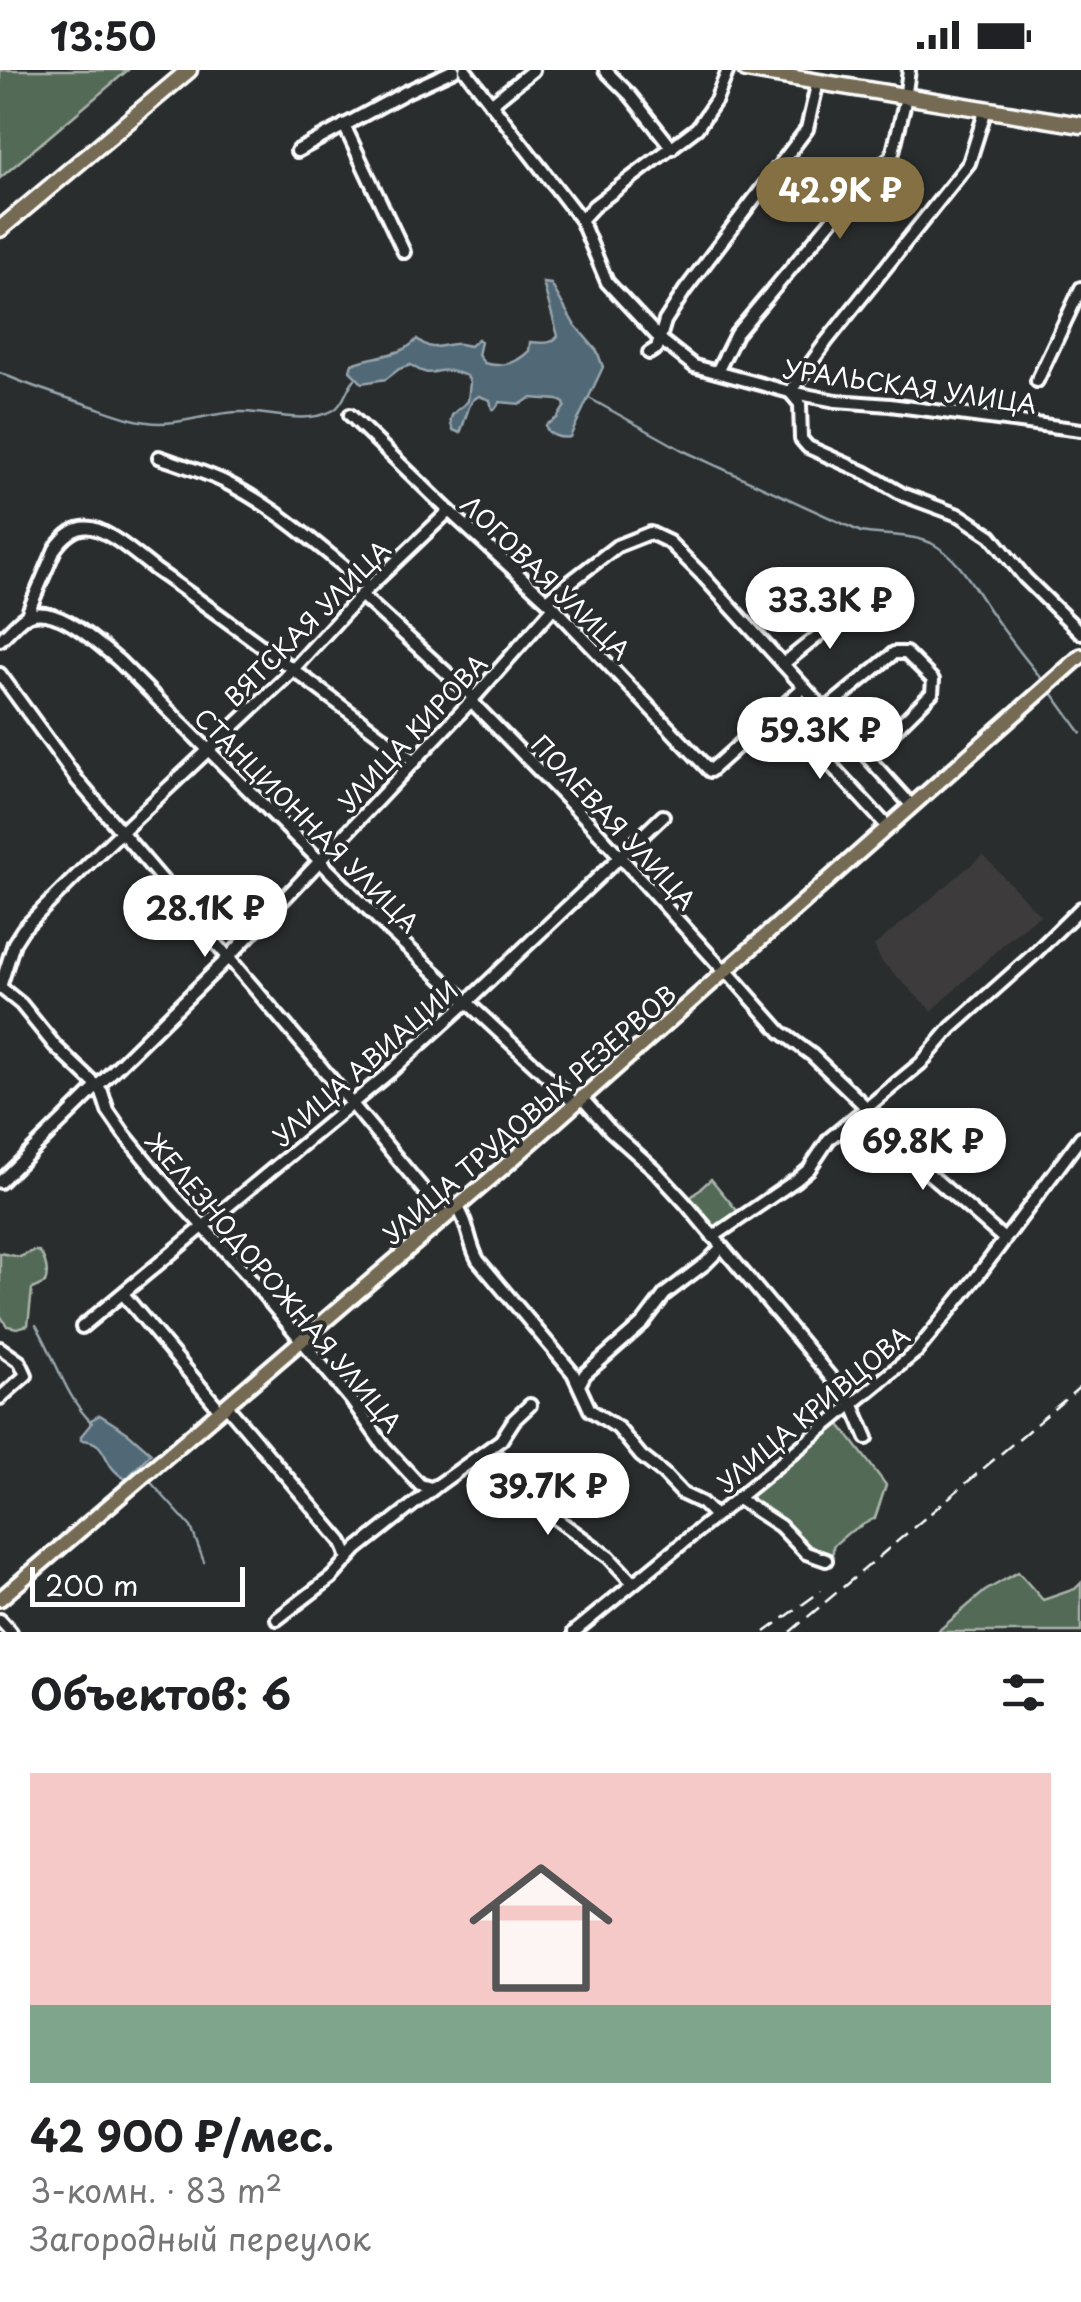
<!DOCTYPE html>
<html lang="ru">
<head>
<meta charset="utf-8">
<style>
  :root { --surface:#fff; --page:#f2f2f2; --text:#202124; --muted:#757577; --accent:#847042 }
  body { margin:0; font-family:"Playpen Sans",sans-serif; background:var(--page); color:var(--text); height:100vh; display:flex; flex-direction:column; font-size:38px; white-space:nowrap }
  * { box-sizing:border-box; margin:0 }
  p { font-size:32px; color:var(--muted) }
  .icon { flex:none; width:55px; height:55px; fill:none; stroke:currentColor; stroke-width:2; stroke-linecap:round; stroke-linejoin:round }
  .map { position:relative; height:1562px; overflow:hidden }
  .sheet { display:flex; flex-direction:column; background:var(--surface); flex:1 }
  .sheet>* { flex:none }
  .scale { position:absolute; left:30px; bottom:25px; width:215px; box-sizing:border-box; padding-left:10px; border:5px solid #fff; border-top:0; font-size:28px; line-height:35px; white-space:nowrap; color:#fff; -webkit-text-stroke:8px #2a2d2e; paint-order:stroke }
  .price { position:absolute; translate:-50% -85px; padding:0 22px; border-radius:35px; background:#fff; color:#222; font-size:32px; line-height:65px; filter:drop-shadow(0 2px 5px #0008) }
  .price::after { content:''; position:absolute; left:50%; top:60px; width:30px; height:22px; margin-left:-15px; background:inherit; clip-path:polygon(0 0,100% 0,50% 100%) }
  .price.active { background:var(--accent); color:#fff }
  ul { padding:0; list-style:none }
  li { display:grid; align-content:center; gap:20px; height:530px; padding:0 30px }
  li span { display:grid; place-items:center; height:310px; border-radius:0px; color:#555 }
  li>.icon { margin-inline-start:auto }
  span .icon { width:180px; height:180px; fill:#fffc; stroke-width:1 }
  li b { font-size:42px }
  h2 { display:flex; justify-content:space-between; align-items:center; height:120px; padding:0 30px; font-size:42px }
  .status { display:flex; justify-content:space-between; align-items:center; height:70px; padding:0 50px; background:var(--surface); direction:ltr }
  .status svg { height:28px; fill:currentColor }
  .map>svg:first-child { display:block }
  .built { fill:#3e3a3a }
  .green { fill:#536a57; stroke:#a9b4ab; stroke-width:2.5 }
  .water { fill:#516976; stroke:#97a5ad; stroke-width:2.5 }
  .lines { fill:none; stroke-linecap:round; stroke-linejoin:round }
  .stream { stroke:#97a5ad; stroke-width:2.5 }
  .minor-casing { stroke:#fff; stroke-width:18 }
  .major-casing { stroke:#fff; stroke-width:20 }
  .highway-casing { stroke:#fff; stroke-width:21 }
  .minor { stroke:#2a2d2e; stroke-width:10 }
  .major { stroke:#746b52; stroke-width:12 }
  .highway { stroke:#746b52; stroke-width:14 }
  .rail { stroke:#fff; stroke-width:2.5; stroke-dasharray:15 8; stroke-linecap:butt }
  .labels { text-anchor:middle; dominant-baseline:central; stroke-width:8; stroke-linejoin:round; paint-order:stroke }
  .street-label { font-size:25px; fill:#fff; stroke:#2a2d2e }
</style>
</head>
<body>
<div class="status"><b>13:50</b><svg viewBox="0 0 49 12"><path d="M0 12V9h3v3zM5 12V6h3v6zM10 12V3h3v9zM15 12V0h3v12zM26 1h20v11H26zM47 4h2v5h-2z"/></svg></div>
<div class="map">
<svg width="1081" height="1562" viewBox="0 0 1081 1562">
  <rect width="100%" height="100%" fill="#2a2d2e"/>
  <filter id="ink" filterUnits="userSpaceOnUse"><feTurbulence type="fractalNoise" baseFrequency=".01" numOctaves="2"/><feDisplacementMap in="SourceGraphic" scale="20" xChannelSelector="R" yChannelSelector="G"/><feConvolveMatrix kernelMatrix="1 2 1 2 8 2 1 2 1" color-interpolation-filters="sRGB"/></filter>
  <g filter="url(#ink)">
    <polygon class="built" points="983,785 1040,845 1008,870 932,941 882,892 874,876"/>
    <g class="green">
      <polygon points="0,0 128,0 0,108"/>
      <polygon points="711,1109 739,1143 713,1160 689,1129"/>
      <path d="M33 1181H38C46 1188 49 1203 45 1213L32 1219 28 1255 17 1258 7 1256 0 1245V1183L20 1187Z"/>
      <polygon points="838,1352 886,1415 875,1448 848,1463 833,1476 833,1482 828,1487 816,1484 748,1430 749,1424"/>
      <polygon points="1018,1502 1043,1530 1075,1519 1081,1513 1081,1562 937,1562 985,1521"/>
    </g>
    <g class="water">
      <path d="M543 213 551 214 574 254 597 281 603 297 570 367C561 369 546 365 546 355L557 348 565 336 564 333 558 330 530 328 521 334 500 332 495 339H492L490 330 479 326 473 330 469 337 462 358 460 363 453 360C445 343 459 341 468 331L470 312 467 306C464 305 454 301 451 301 433 298 432 310 411 295L399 299 386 309 362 313 350 301 352 294C374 285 402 287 417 269 433 282 435 276 454 274 459 273 464 275 470 276L478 269 481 272 478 285 484 293C501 298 517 293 529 281L530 272C541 272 550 276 558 266Z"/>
      <path d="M100 1345 128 1363 151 1383 126 1409C99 1395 111 1371 81 1370V1366L90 1355 91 1350Z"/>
    </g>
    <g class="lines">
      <g class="stream">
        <path d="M0 303C28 315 57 325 86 334 110 342 135 353 160 353 189 353 215 341 244 342 272 343 307 355 334 340 345 333 346 318 355 309"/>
        <path d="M589 328 684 381 861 462C882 466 912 464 931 473 960 488 974 518 992 544 1009 568 1027 591 1045 613"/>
        <polyline points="1050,620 1081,663"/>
        <path d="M36 1255C55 1286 65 1327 92 1353"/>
        <polyline points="147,1408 191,1457 204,1492"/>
      </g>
      <g class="minor-casing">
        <g id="minor">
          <polyline points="465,0 581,150 607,212 661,270 694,296 790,322 836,331 890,335 1081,360"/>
          <polyline points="605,0 630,25 672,78"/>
          <polyline points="491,34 533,0"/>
          <polyline points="986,39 969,93 826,272 790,322 800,334 801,369 808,377 866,403 904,425 961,446 991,466 1025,508 1081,563"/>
          <polyline points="344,55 404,182"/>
          <polyline points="297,81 406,22 454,0"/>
          <polyline points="581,150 594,136 697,58 716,30 728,0"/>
          <polyline points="649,283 657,278 665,251 685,220 807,59 818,11"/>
          <polyline points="717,302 736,264 871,103 892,86 904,36 909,0"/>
          <polyline points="1037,311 1081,218"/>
          <polyline points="350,345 449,441 554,537 710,701 804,617"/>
          <path d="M159 387C181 395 204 402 225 412 278 438 323 480 369 517"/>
          <polyline points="361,525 474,628"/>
          <polyline points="547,530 617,476 650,463 669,472 701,504 912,736"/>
          <path d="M26 547 55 479C64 466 76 455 92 458 111 462 140 488 156 500 244 561 329 627 415 691"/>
          <path d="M0 570C8 563 15 554 23 548 53 529 98 574 119 591L389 860 564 1022 574 1034"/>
          <polyline points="783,594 819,565 837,535"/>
          <polyline points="0,604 78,711 308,981 446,1147"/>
          <polyline points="471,631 586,749 725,902"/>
          <polyline points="825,640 894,583 906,583 933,610 932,623 867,687"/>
          <polyline points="768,650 820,683 888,757"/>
          <polyline points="727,901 781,962 812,985 867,1038"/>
          <polyline points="0,917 21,934 55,976 96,1015 102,1022 108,1041 124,1064 174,1125 243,1200 352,1331 383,1375 420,1415 431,1418 438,1415"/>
          <polyline points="0,917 14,873 23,859 99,783 285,608 361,525 449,441"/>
          <polyline points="581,1027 610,1060 655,1100 687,1135 814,1287 852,1333 867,1368"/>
          <path d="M839 1063C860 1060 886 1070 904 1082L1004 1169"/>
          <polyline points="0,1112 229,887 473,629 554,537"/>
          <path d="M457 1137C469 1153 468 1172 478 1190L573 1303 590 1340 618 1358 641 1386 664 1404 683 1424 702 1433 715 1446"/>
          <polyline points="713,1167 796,1110 809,1099 829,1069 921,993 951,958 1033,885 1081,838"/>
          <polyline points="123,1224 220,1340"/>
          <polyline points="82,1257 390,1002 466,933 663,746"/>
          <polyline points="0,1278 20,1292 26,1305 0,1328"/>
          <polyline points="579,1315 585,1304 643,1253 665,1224 706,1193 722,1177"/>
          <polyline points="226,1335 342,1472 348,1488"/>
          <polyline points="481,1385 499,1388 551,1445 609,1487 633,1513"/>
          <polyline points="737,1428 780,1456 806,1483 826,1490"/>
          <polyline points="277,1549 332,1507 357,1479 438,1415 501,1370 514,1350 530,1335"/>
          <polyline points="0,1550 11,1562"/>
          <polyline points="574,1562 916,1282 976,1208 1081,1067"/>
        </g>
      </g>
      <g class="major-casing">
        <polyline id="major" points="0,1529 504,1097 1081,586"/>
      </g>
      <g class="highway-casing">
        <g id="highway">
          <polyline points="746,0 1081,55"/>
          <polyline points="0,159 189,0"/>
        </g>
      </g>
      <use href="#minor" class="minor"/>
      <use href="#major" class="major"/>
      <use href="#highway" class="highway"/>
      <g class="rail">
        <polyline points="765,1562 821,1521"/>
        <polyline points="790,1562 1081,1316"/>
      </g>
    </g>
  </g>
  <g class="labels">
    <g class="street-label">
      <text transform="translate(910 316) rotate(8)">УРАЛЬСКАЯ УЛИЦА</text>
      <text transform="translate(546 507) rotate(44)">ЛОГОВАЯ УЛИЦА</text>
      <text transform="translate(307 553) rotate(-45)">ВЯТСКАЯ УЛИЦА</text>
      <text transform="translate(412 663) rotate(-47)">УЛИЦА КИРОВА</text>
      <text transform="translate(307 750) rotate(45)">СТАНЦИОННАЯ УЛИЦА</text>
      <text transform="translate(614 752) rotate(47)">ПОЛЕВАЯ УЛИЦА</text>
      <text transform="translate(365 993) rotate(-41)">УЛИЦА АВИАЦИИ</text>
      <text transform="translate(529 1044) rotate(-41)">УЛИЦА ТРУДОВЫХ РЕЗЕРВОВ</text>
      <text transform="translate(274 1212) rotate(50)">ЖЕЛЕЗНОДОРОЖНАЯ УЛИЦА</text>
      <text transform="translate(813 1339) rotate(-40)">УЛИЦА КРИВЦОВА</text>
    </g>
  </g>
</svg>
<div class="scale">200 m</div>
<b class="price active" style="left:840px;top:172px">42.9K ₽</b>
<b class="price" style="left:830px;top:582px">33.3K ₽</b>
<b class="price" style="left:820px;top:712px">59.3K ₽</b>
<b class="price" style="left:205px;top:890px">28.1K ₽</b>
<b class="price" style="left:923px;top:1123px">69.8K ₽</b>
<b class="price" style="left:548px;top:1468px">39.7K ₽</b>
</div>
<section class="sheet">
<h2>Объектов: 6<svg class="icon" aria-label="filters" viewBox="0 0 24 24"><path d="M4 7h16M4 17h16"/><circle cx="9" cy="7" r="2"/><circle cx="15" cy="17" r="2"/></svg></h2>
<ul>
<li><span style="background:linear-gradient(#f6c9c9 75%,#7fa58c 0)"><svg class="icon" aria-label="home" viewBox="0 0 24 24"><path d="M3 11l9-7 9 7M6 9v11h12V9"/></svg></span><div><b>42 900 ₽/мес.</b><p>3-комн. · 83 m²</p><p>Загородный переулок</p></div></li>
</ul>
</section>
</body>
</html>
